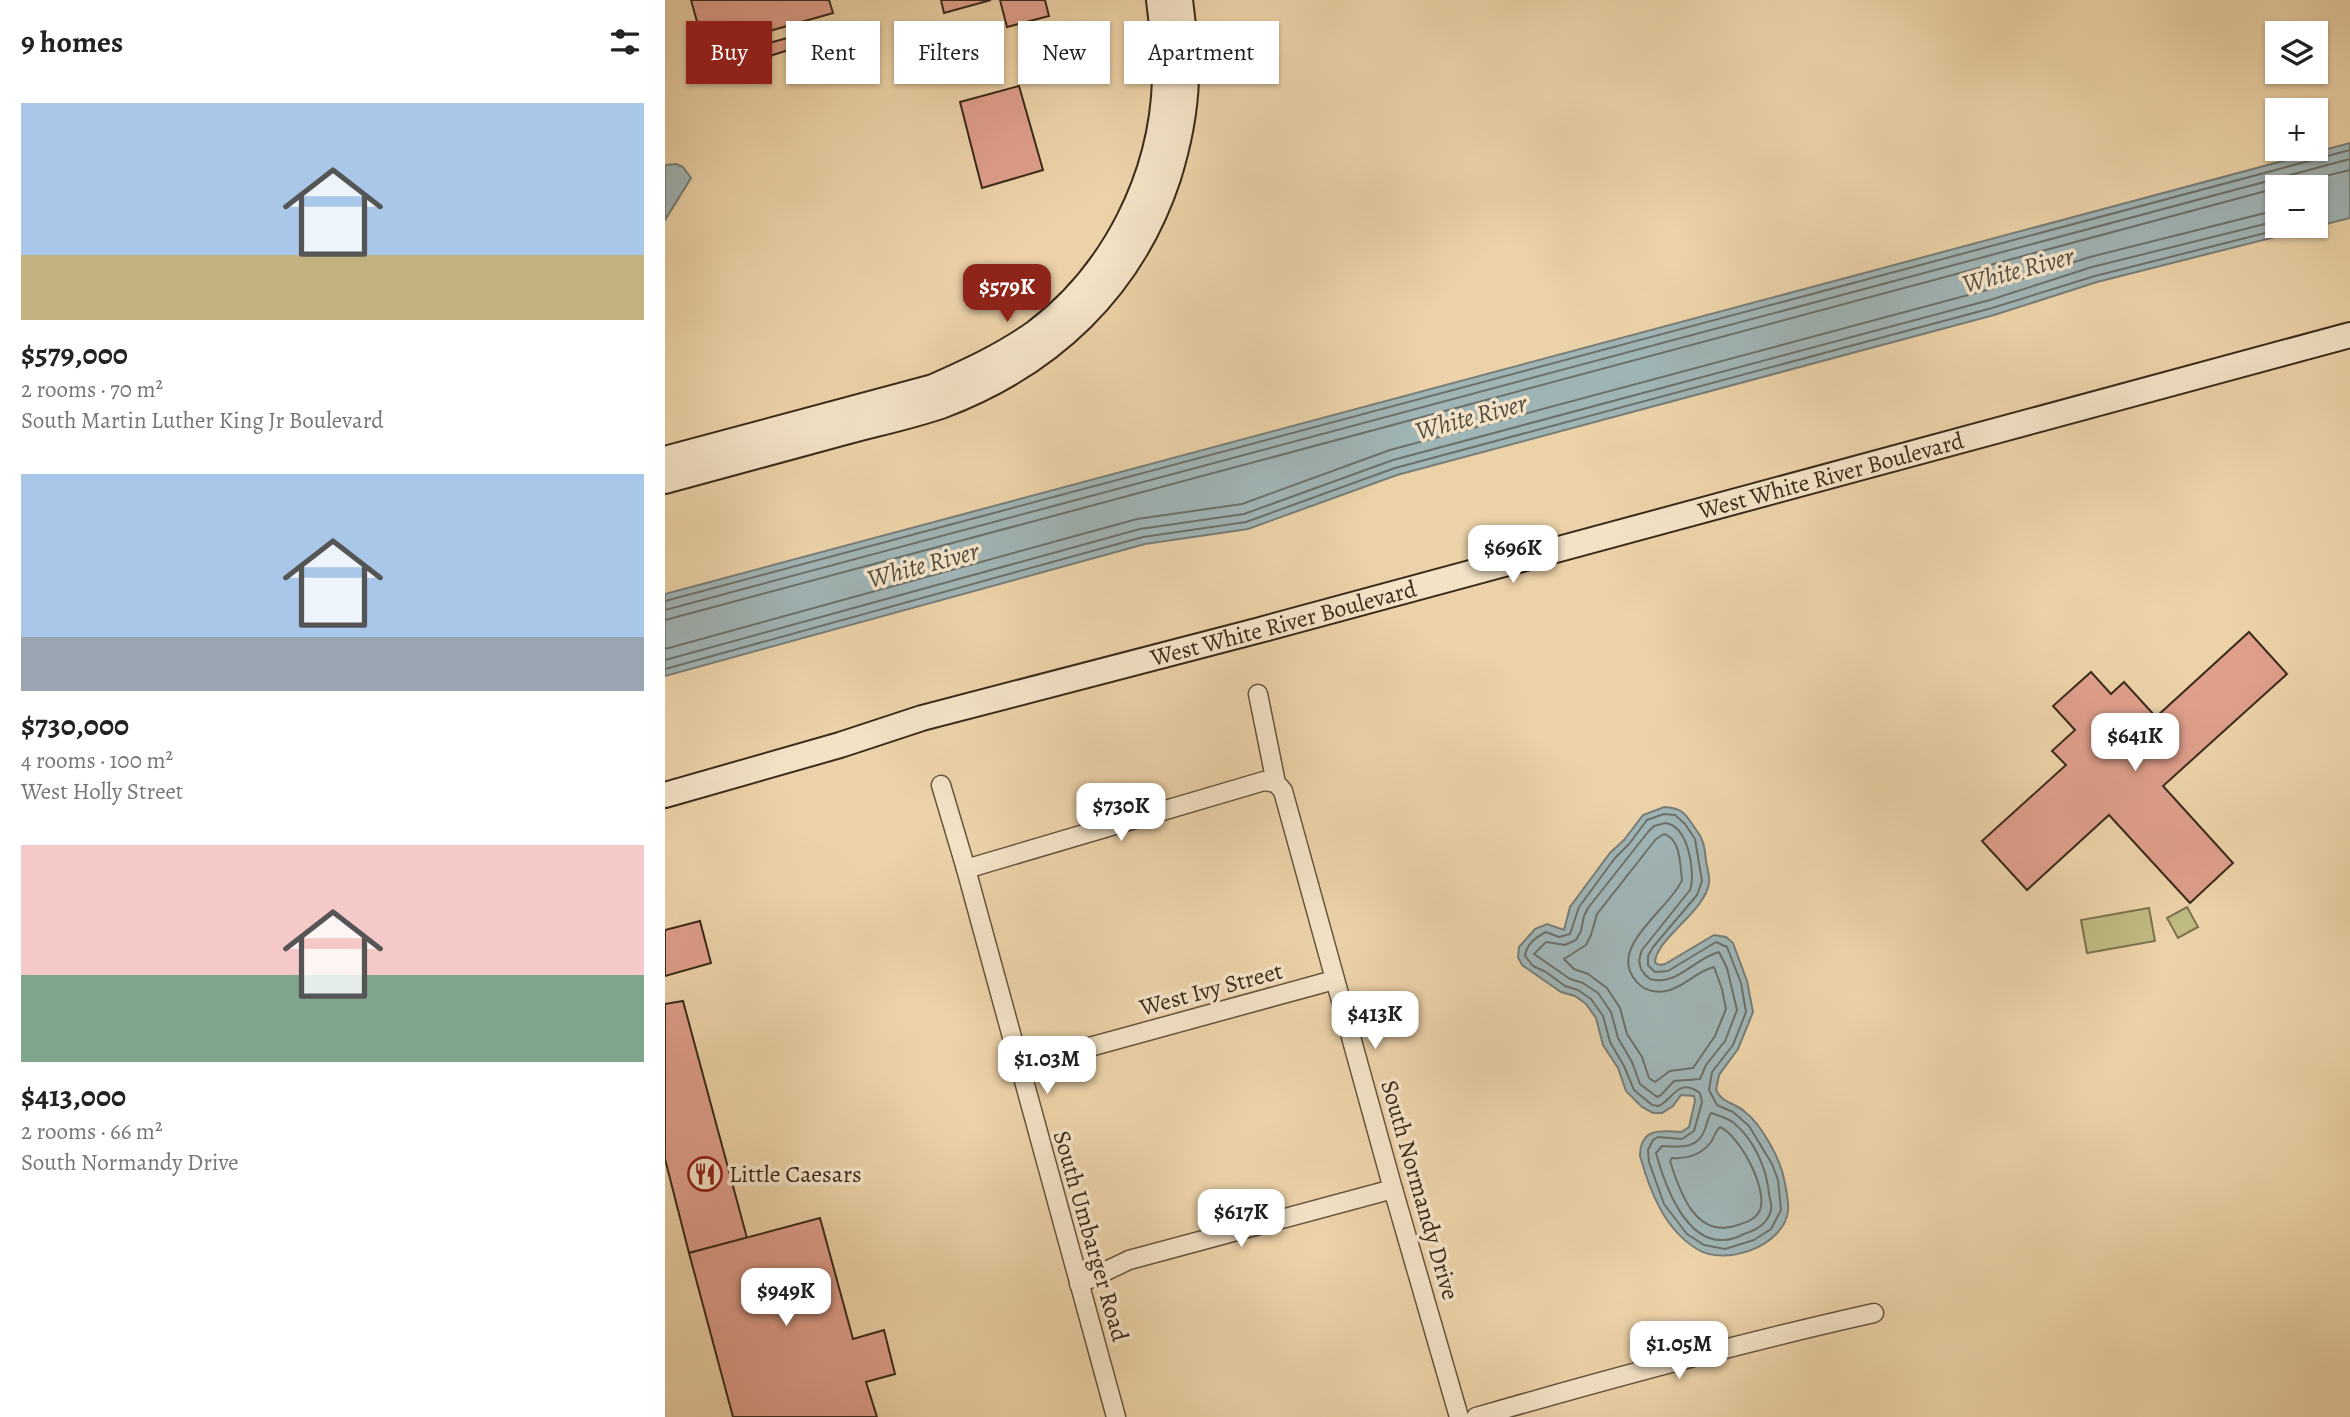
<!DOCTYPE html>
<html lang="en">
<head>
<meta charset="utf-8">
<style>
  :root { --surface:#fff; --page:#f2f2f2; --text:#222; --muted:#767676; --accent:#8f2418 }
  body { margin:0; font-family:Alegreya,serif; background:var(--page); color:var(--text); height:100vh; display:flex; flex-direction:column; font-size:26px; white-space:nowrap }
  * { box-sizing:border-box; margin:0 }
  p { font-size:23px; color:var(--muted) }
  .icon { flex:none; width:38px; height:38px; fill:none; stroke:currentColor; stroke-width:2; stroke-linecap:round; stroke-linejoin:round }
  .map { position:relative; flex:1; overflow:hidden }
  .side { display:flex; flex-direction:column; background:var(--surface); width:665px }
  .side>* { flex:none }
  .banner { position:absolute; left:21px; top:21px; width:665px; height:63px; display:flex; gap:14px }
  .fabs { position:absolute; left:1600px; top:21px; display:grid; gap:14px }
  .fabs a { display:grid; place-items:center; width:63px; height:63px; border-radius:0px; background:var(--surface); box-shadow:0 2px 5px #0004; font-size:35px }
  .price { position:absolute; translate:-50% -60px; padding:0 16px; border-radius:14px; background:#fff; color:#222; font-size:23px; line-height:46px; filter:drop-shadow(0 2px 4px #0008) }
  .price::after { content:''; position:absolute; left:50%; top:42px; width:21px; height:16px; margin-left:-10px; background:inherit; clip-path:polygon(0 0,100% 0,50% 100%) }
  .price.on { background:var(--accent); color:#fff }
  ul { padding:0; list-style:none }
  li { display:grid; align-content:center; gap:14px; height:371px; padding:0 21px }
  li span { display:grid; place-items:center; height:217px; border-radius:0px; color:#555 }
  li>.icon { margin-inline-start:auto }
  span .icon { width:126px; height:126px; fill:#fffc; stroke-width:1 }
  li b { font-size:30px }
  h2 { display:flex; justify-content:space-between; align-items:center; height:84px; padding:0 21px; font-size:30px }
  .tag { padding:0 24px; border-radius:0px; background:var(--surface); box-shadow:0 2px 5px #0004; font-size:24px; line-height:63px }
  .tag.on { background:var(--accent); color:#fff }
  main { display:flex; flex:1; min-height:0 }
  .map>svg:first-child { display:block }
  .green { fill:#bfba82; stroke:#7c724e; stroke-width:2 }
  .water { fill:#9fb4b5; stroke:#777d77; stroke-width:2; fill-rule:evenodd }
  .lines { fill:none; stroke-linecap:round; stroke-linejoin:round }
  .shore { stroke:#6c7068; stroke-width:2 }
  .building { fill:#df9f8b; stroke:#3a2b1a; stroke-width:2 }
  .street-casing { stroke:#66553e; stroke-width:21 }
  .secondary-casing { stroke:#3a2b1a; stroke-width:28 }
  .street { stroke:#f3e2c6; stroke-width:18 }
  .secondary { stroke:#f3e2c6; stroke-width:24 }
  .labels { text-anchor:middle; dominant-baseline:central; stroke-width:7; stroke-linejoin:round; paint-order:stroke }
  .street-label { font-size:24px; fill:#3a2b1a; stroke:#f3e2c6 }
  .poi-label { font-size:24px; fill:#3a2b1a; stroke:#f3e2c6; text-anchor:start }
  .water-label { font-size:26px; font-style:italic; fill:#534d41; stroke:#f3e2c6 }
</style>
</head>
<body>
<main>
<section class="side">
<h2>9 homes<svg class="icon" aria-label="filters" viewBox="0 0 24 24"><path d="M4 7h16M4 17h16"/><circle cx="9" cy="7" r="2"/><circle cx="15" cy="17" r="2"/></svg></h2>
<ul>
<li><span style="background:linear-gradient(#a9c7e8 70%,#c2b280 0)"><svg class="icon" aria-label="home" viewBox="0 0 24 24"><path d="M3 11l9-7 9 7M6 9v11h12V9"/></svg></span><div><b>$579,000</b><p>2 rooms · 70 m²</p><p>South Martin Luther King Jr Boulevard</p></div></li>
<li><span style="background:linear-gradient(#a9c7e8 75%,#9aa5b1 0)"><svg class="icon" aria-label="home" viewBox="0 0 24 24"><path d="M3 11l9-7 9 7M6 9v11h12V9"/></svg></span><div><b>$730,000</b><p>4 rooms · 100 m²</p><p>West Holly Street</p></div></li>
<li><span style="background:linear-gradient(#f6c9c9 60%,#7fa58c 0)"><svg class="icon" aria-label="home" viewBox="0 0 24 24"><path d="M3 11l9-7 9 7M6 9v11h12V9"/></svg></span><div><b>$413,000</b><p>2 rooms · 66 m²</p><p>South Normandy Drive</p></div></li>
</ul>
</section>
<div class="map">
<svg width="1685" height="1417" viewBox="0 0 1685 1417">
  <rect width="100%" height="100%" fill="#ecd2a8"/>
  <filter id="stains"><feTurbulence type="fractalNoise" baseFrequency=".00286" numOctaves="4"/><feColorMatrix values="0 0 0 0 .2 0 0 0 0 .09 0 0 0 0 .02 0 0 0 .5 -.17"/></filter>
  <radialGradient id="worn" r=".72"><stop offset=".6" stop-color="#630" stop-opacity="0"/><stop offset="1" stop-color="#630" stop-opacity=".3"/></radialGradient>
  <g class="green">
    <polygon points="1522,907 1533,927 1513,938 1502,918"/>
    <polygon points="1484,908 1490,941 1422,953 1416,920"/>
  </g>
  <g class="water">
    <path d="M1685 143V218L1432 282 1329 315 732 475 583 529 480 544 0 676V594ZM1650 187V226H1612V187Z"/>
    <polygon points="11,164 18,167 26,178 0,220 0,165"/>
    <path d="M999 807C1020 808 1021 816 1032 831 1039 840 1040 850 1041 861 1042 868 1045 876 1044 883 1040 912 990 939 990 963L995 965 1000 964 1049 935 1061 937 1068 943 1082 981 1088 1012 1073 1049 1054 1075 1051 1090C1057 1103 1068 1102 1079 1111 1096 1124 1115 1158 1119 1179 1121 1188 1124 1202 1123 1211 1119 1246 1060 1267 1032 1249 999 1229 985 1191 975 1156 975 1128 996 1130 1016 1132L1024 1127 1030 1101 1029 1096 1016 1095 1008 1106 997 1113H988L977 1107 961 1091 953 1068 938 1045 931 1018 921 1004 910 996 896 992 857 965 853 957 854 947 870 929 882 924 899 930 905 907 945 853 959 840 978 815Z"/>
  </g>
  <g class="lines">
    <g class="shore">
      <polyline points="1616,187 1685,170"/>
      <polyline points="0,601 1685,150"/>
      <polyline points="0,610 1685,159"/>
      <polyline points="0,620 1612,188"/>
      <polyline points="0,649 472,519 577,504 725,450 1322,290 1425,257 1612,210"/>
      <polyline points="0,660 475,529 579,514 728,460 1325,300 1427,267 1612,221"/>
      <polyline points="0,669 478,537 581,522 730,468 1327,308 1430,276 1628,226"/>
      <path d="M999 814 1010 815 1020 824 1030 839 1037 881 1032 895 988 947 983 956V965L990 972 1003 971 1051 942 1062 947 1076 983 1081 1012 1068 1045 1047 1072 1044 1090 1052 1105 1068 1112 1084 1126 1107 1164 1113 1180 1116 1210 1106 1229 1089 1240 1060 1249 1039 1245 1022 1234 999 1204 984 1162 983 1150 988 1140 993 1137 1017 1139 1029 1131 1037 1102 1035 1093C1014 1077 1009 1098 994 1106L987 1105 969 1090 959 1066 945 1042 938 1016 926 999 913 990 900 986 881 972 868 966 860 956C861 945 871 937 881 932L894 937 905 934 914 907 950 858 964 844 982 820Z"/>
      <path d="M1000 823C1023 825 1031 872 1025 890L977 950C972 961 974 971 985 979 1011 987 1030 958 1054 952L1062 968 1072 1010 1060 1041 1041 1065 1035 1079 1009 1081 996 1095 992 1097 975 1084 967 1062 953 1038 946 1012 933 993 918 983 905 979 869 954 881 942 900 945 911 940 916 931 919 916 923 908 983 832 989 826Z"/>
      <path d="M999 834C1016 839 1015 865 1017 880 1006 908 941 947 971 981 978 990 989 993 1001 991 1019 988 1031 971 1049 967L1057 989 1061 1009 1050 1036 1028 1068 1005 1071 990 1082 984 1078 977 1057 962 1034 955 1008 942 988 923 974 909 969 899 959 921 945 926 935 932 914 991 839Z"/>
      <path d="M1046 1113C1054 1116 1064 1118 1070 1124 1090 1141 1102 1170 1104 1194 1105 1200 1107 1205 1106 1210 1103 1224 1091 1230 1079 1234 1073 1237 1065 1240 1059 1240 1020 1243 999 1183 991 1153L997 1146C1014 1147 1033 1150 1040 1129 1042 1123 1043 1118 1046 1113Z"/>
      <path d="M1055 1127C1075 1136 1103 1189 1095 1210 1091 1219 1082 1222 1073 1225 1031 1240 1015 1193 1005 1161L1007 1158C1022 1159 1036 1155 1046 1142 1050 1136 1050 1131 1055 1127Z"/>
    </g>
  </g>
  <g class="building">
    <polygon points="26,0 164,0 168,13 101,32 104,43 126,37 130,48 92,60 95,70 68,77 64,62 45,68"/>
    <polygon points="276,0 326,0 279,13"/>
    <polygon points="335,0 380,0 384,16 342,27"/>
    <polygon points="354,86 378,170 317,188 295,102"/>
    <polygon points="1584,632 1622,674 1498,786 1568,863 1525,903 1444,815 1362,890 1317,841 1401,765 1387,751 1410,730 1388,706 1426,672 1446,694 1459,682 1491,717"/>
    <polygon points="35,921 46,963 0,976 0,930"/>
    <polygon points="18,1001 82,1238 24,1253 0,1159 0,1004"/>
    <polygon points="155,1218 188,1339 219,1330 230,1374 201,1382 212,1417 68,1417 24,1253"/>
  </g>
  <g class="lines">
    <g class="street-casing">
      <g id="street">
        <polyline points="593,694 611,783 618,791 728,1189 794,1417"/>
        <polyline points="276,785 301,869 451,1417"/>
        <polyline points="301,869 599,781 611,783"/>
        <polyline points="354,1069 388,1057 669,980"/>
        <polyline points="414,1284 464,1260 728,1189"/>
        <path d="M811 1417C943 1379 1075 1343 1209 1313"/>
      </g>
    </g>
    <g class="secondary-casing">
      <g id="secondary">
        <path d="M0 459 268 387C304 371 339 355 371 332 449 273 497 177 500 80 501 53 497 26 494 0"/>
        <path d="M0 481C61 464 123 448 184 431 214 423 246 416 276 406 385 365 466 289 503 178 513 146 520 113 521 79 522 53 518 26 515 0"/>
        <path id="s1" d="M0 795 175 745 257 718 595 630 1685 335"/>
      </g>
    </g>
    <use href="#street" class="street"/>
    <use href="#secondary" class="secondary"/>
  </g>
  <defs>
    <g id="restaurant-ring" transform="scale(1.75)"><circle r="9.5" fill="#f3e2c6" stroke="#8f2418" stroke-width="1.5"/><path d="M-5-6h1v4h1v-4h1v4h1v-4h1v5L-1.5 .5V6h-2V.5L-5-1ZM5-6V6H3V1.5H1.5Q1.5-4 5-6Z" fill="#8f2418"/></g>
  </defs>
  <g fill-rule="evenodd">
    <use href="#restaurant-ring" x="40" y="1174"/>
  </g>
  <g class="labels">
    <g class="street-label">
      <text stroke="none"><textPath href="#s1" startOffset="1209">West White River Boulevard</textPath></text>
      <text stroke="none"><textPath href="#s1" startOffset="642">West White River Boulevard</textPath></text>
      <text transform="translate(546 989) rotate(-15)">West Ivy Street</text>
      <text transform="translate(755 1190) rotate(74)">South Normandy Drive</text>
      <text transform="translate(426 1236) rotate(74)">South Umbarger Road</text>
    </g>
    <g class="poi-label">
      <text x="64" y="1174">Little Caesars</text>
    </g>
    <g class="water-label">
      <text transform="translate(1353 270) rotate(-15)">White River</text>
      <text transform="translate(806 417) rotate(-15)">White River</text>
      <text transform="translate(258 565) rotate(-15)">White River</text>
    </g>
  </g>
  <rect width="100%" height="100%" filter="url(#stains)"/>
  <rect width="100%" height="100%" fill="url(#worn)"/>
</svg>
<div class="fabs">
<a><svg class="icon" aria-label="layers" viewBox="0 0 24 24"><path d="M12 4l9 5-9 5-9-5zM3 14l9 5 9-5"/></svg></a>
<a>+</a>
<a>−</a>
</div>
<b class="price on" style="left:342px;top:324px">$579K</b>
<b class="price" style="left:848px;top:585px">$696K</b>
<b class="price" style="left:1470px;top:773px">$641K</b>
<b class="price" style="left:456px;top:843px">$730K</b>
<b class="price" style="left:710px;top:1051px">$413K</b>
<b class="price" style="left:382px;top:1096px">$1.03M</b>
<b class="price" style="left:576px;top:1249px">$617K</b>
<b class="price" style="left:121px;top:1328px">$949K</b>
<b class="price" style="left:1014px;top:1381px">$1.05M</b>
<div class="banner">
<a class="tag on">Buy</a>
<a class="tag">Rent</a>
<a class="tag">Filters</a>
<a class="tag">New</a>
<a class="tag">Apartment</a>
</div>
</div>
</main>
</body>
</html>
